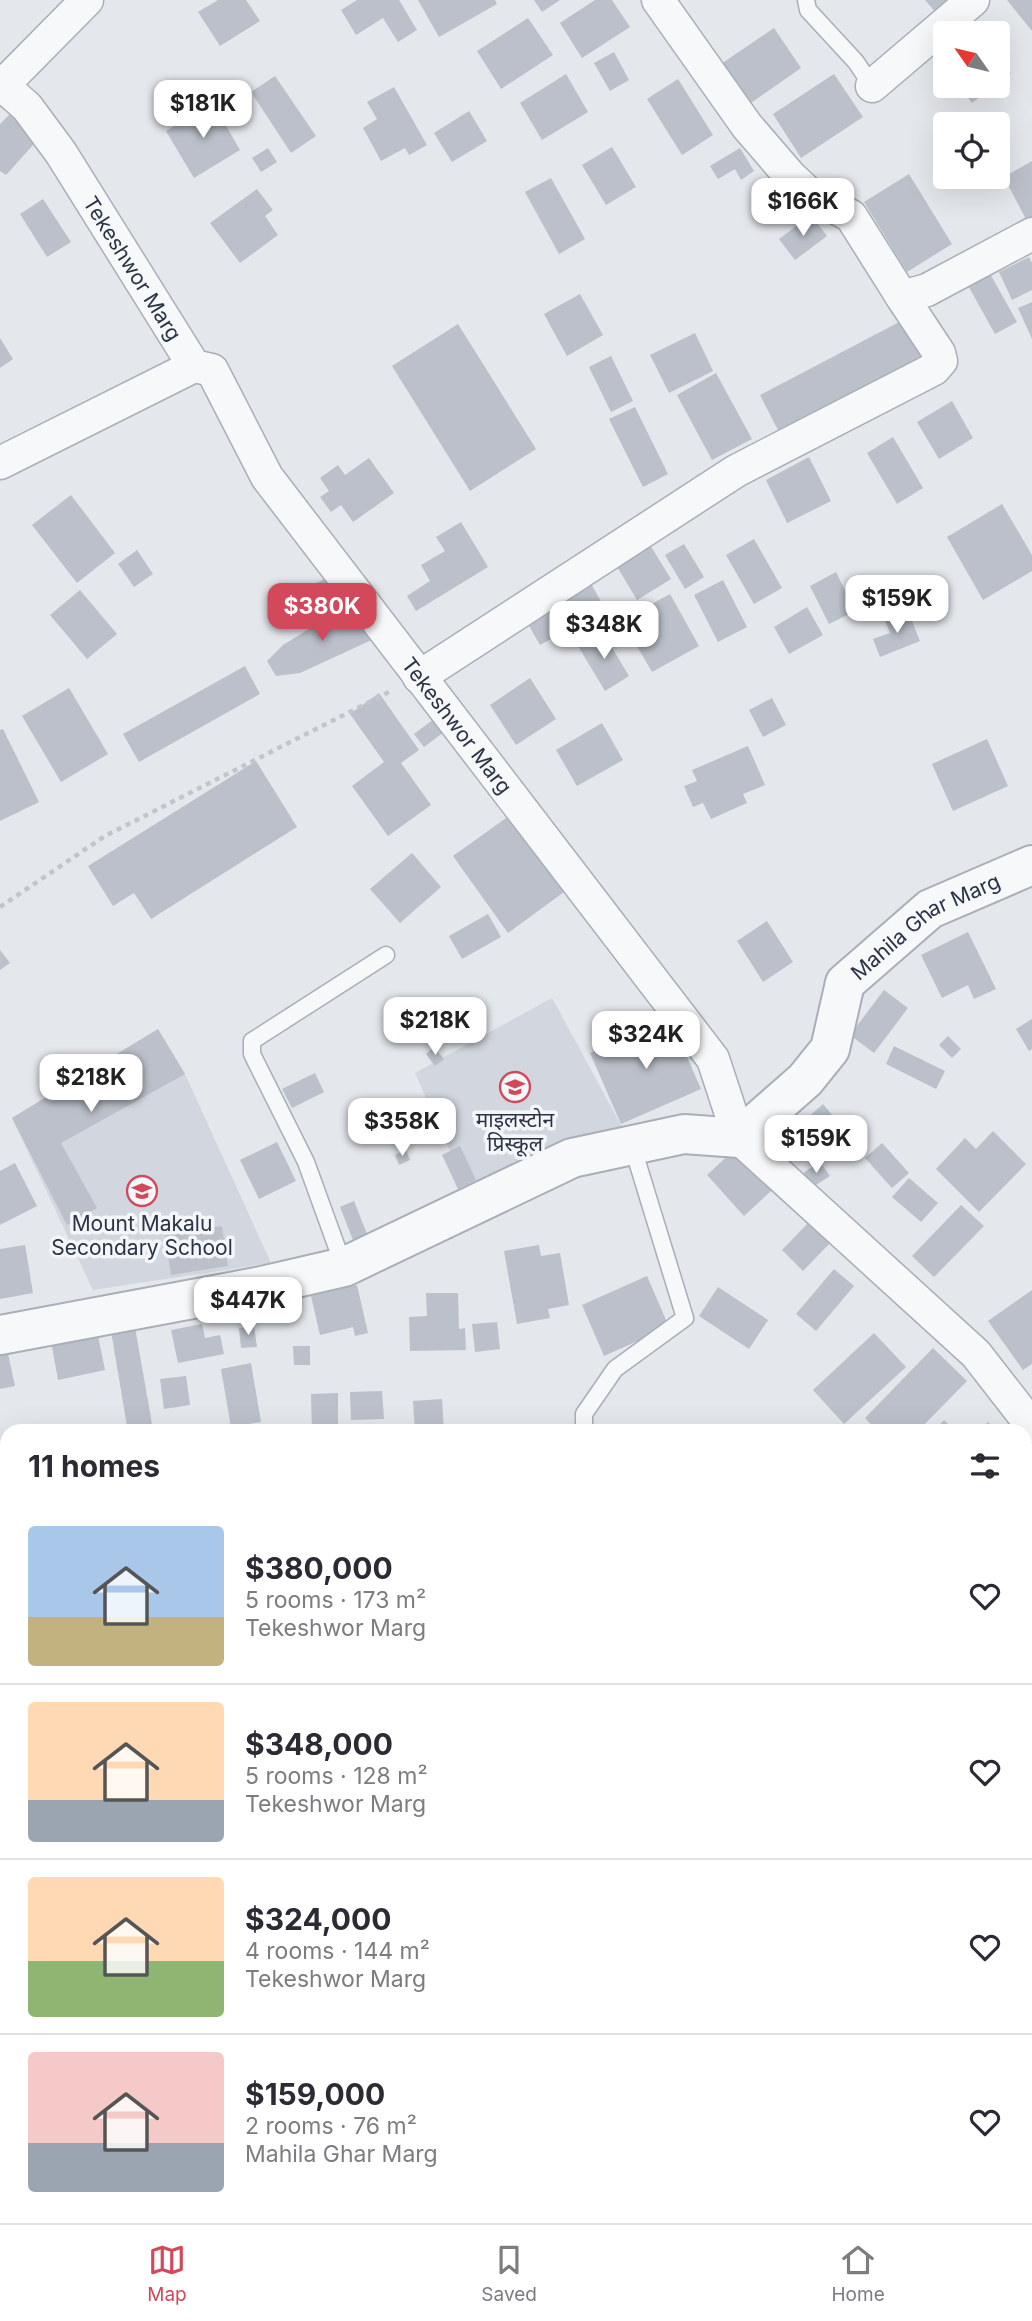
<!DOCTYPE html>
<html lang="en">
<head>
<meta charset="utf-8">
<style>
  :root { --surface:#fff; --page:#f7f7f7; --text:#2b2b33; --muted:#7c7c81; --line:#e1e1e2; --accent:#d1495b }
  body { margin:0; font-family:Inter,"Noto Sans Devanagari",sans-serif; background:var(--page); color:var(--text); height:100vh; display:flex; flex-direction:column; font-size:26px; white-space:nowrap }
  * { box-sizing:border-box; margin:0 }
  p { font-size:23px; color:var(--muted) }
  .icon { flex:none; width:38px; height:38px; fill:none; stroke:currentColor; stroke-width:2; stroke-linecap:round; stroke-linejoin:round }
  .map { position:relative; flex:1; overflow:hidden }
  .details { position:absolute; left:0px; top:1424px; width:1032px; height:800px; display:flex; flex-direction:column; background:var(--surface); border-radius:21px 21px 0 0; box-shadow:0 7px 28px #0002 }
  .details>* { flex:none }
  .needle { width:46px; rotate:304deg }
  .controls { position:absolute; left:933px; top:21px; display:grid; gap:14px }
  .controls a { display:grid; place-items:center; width:77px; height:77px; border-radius:7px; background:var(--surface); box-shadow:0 7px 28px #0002; font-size:35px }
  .price { position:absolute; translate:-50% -60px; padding:0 16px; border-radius:14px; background:#fff; color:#222; font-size:23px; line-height:46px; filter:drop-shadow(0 2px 4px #0008) }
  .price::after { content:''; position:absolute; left:50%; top:42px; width:21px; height:16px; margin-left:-10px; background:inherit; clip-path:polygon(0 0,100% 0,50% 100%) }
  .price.on { background:var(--accent); color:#fff }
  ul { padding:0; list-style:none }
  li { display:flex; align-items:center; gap:21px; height:175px; padding:0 28px }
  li+li { border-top:2px solid var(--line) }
  li span { display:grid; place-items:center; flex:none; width:196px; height:140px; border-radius:7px; color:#555 }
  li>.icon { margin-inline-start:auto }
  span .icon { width:84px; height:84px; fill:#fffc; stroke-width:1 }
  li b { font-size:30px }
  h2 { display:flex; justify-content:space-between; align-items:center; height:84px; padding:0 28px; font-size:30px }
  .tabs { display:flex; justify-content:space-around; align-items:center; height:98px; border-top:2px solid var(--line); background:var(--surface); font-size:19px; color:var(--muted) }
  .tabs a { display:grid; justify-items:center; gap:4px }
  .tabs .on { color:var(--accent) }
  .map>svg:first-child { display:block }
  .built { fill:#d2d6de }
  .building { fill:#bbc0ca }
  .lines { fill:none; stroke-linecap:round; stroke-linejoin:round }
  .service-casing { stroke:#a9aeb7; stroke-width:19 }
  .minor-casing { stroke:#a9aeb7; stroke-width:35 }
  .tertiary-casing { stroke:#a9aeb7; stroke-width:42 }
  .path { stroke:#c2c5cb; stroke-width:4.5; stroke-dasharray:5 5; stroke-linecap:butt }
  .service { stroke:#f7f8fa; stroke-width:16 }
  .minor { stroke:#f7f8fa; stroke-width:32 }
  .tertiary { stroke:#f7f8fa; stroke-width:38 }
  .labels { text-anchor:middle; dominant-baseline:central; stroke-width:7; stroke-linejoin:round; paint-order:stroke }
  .street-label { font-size:21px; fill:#2b3445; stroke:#f4f6f9 }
  .poi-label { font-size:21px; fill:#2b3445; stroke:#f4f6f9 }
</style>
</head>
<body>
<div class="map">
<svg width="1032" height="2223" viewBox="0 0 1032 2223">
  <rect width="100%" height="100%" fill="#e4e7ec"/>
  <g class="built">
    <polygon points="552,998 632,1145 474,1205 415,1073"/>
    <polygon points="158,1029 185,1074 271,1263 93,1290 12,1118"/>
  </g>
  <g class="building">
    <polygon points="218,0 246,0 260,21 220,46 198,12"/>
    <polygon points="357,0 399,0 417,30 398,42 383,18 356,35 341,10"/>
    <polygon points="418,0 495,0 497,4 439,37"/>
    <polygon points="534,0 560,0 542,12"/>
    <polygon points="595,0 612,0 630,27 582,58 560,23"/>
    <polygon points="925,0 956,0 938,15"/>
    <polygon points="1007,0 1032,0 1032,31"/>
    <polygon points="528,18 553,55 501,89 477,51"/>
    <polygon points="774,28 801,68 748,105 721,64"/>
    <polygon points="945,48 945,68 935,55"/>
    <polygon points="614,52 629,80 610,91 594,63"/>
    <polygon points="998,56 1011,73 998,83"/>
    <polygon points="566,74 588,112 542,140 520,103"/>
    <polygon points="834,74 863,117 801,158 773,114"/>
    <polygon points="275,76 316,136 291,153 251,92"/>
    <polygon points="678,79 713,135 682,155 647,99"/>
    <polygon points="959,86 994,86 972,103"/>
    <polygon points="394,87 427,145 409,155 405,148 381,161 363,128 377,119 367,102"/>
    <polygon points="213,103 240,150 194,178 166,131"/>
    <polygon points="469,111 487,141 452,162 434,133"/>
    <polygon points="12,112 33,145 6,175 0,171 0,124"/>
    <polygon points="612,147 636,187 606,205 582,165"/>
    <polygon points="268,148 277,162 261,172 252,158"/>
    <polygon points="740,148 754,171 741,180 735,169 718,179 710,166"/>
    <polygon points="1032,161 1032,224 1029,225 1004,177"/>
    <polygon points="909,174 952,244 907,272 864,202"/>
    <polygon points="551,178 585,239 559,254 525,192"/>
    <polygon points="257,189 273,210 265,216 278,235 240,263 210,223"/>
    <polygon points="43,199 71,242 47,257 20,214"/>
    <polygon points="811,215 827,236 795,260 779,239"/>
    <polygon points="1029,257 1032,263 1032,290 1012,300 999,272"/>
    <polygon points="988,270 1017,322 995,334 966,282"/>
    <polygon points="580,294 603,335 567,356 544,314"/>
    <polygon points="1032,302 1032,339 1018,308"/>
    <polygon points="905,319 924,355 779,432 760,395"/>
    <polygon points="458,324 536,449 470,491 392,366"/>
    <polygon points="695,333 713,371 669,393 650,355"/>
    <polygon points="0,338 13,359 0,368"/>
    <polygon points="611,356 633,401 611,412 589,367"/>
    <polygon points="716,373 752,439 712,460 677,395"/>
    <polygon points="952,401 973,438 939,459 917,422"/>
    <polygon points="635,407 668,474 643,487 609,419"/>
    <polygon points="893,437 923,488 897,504 867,453"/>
    <polygon points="809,457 831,501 787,523 766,480"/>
    <polygon points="369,458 394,493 353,522 341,505 331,512 320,497 329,491 320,478 338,465 345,475"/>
    <polygon points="71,495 115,553 77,583 32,525"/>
    <polygon points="1002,504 1032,555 1032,571 983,600 947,537"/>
    <polygon points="461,522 488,567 416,611 407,596 430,581 421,565 445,551 436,537"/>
    <polygon points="754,539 782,588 754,604 726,555"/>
    <polygon points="684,544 704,577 685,589 665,555"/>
    <polygon points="650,545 671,579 637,600 616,565"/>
    <polygon points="137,550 153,574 134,587 118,564"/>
    <polygon points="836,572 855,611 829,624 810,586"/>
    <polygon points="333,575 343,597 323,607 312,585"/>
    <polygon points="589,580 605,609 540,645 524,617"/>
    <polygon points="723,580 747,627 718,642 694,595"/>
    <polygon points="80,590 117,634 87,659 50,615"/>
    <polygon points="670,594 699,646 652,672 622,620"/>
    <polygon points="351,603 376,638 300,673 276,676 267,661 283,645"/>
    <polygon points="807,607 823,635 789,654 774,627"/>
    <polygon points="908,611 920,641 880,657 873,639 890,633 885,621"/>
    <polygon points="602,631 629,676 605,691 578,646"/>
    <polygon points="245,666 260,694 139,762 123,734"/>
    <polygon points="530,678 556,719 516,745 490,705"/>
    <polygon points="69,688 108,754 61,782 22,716"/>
    <polygon points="379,693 419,750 401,763 431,805 388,836 352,786 384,762 350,714"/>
    <polygon points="772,698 786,725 763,737 749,710"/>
    <polygon points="434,719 444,732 424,747 414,734"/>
    <polygon points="602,723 623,760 577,786 556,750"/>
    <polygon points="3,729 39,802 0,821 0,730"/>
    <polygon points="987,739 1008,786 953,811 932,764"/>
    <polygon points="748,746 765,785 743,794 747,803 711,819 703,803 693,807 684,786 697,781 692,770"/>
    <polygon points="256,761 297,827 151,919 134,893 113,906 88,866"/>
    <polygon points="509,816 564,892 508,933 453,856"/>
    <polygon points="412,853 441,887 400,923 370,889"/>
    <polygon points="488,914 501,937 462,959 449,936"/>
    <polygon points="767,921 793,962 763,982 737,941"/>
    <polygon points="968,932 996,989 974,999 968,985 942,998 921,955"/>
    <polygon points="0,950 10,963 0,970"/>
    <polygon points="884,990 908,1008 874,1053 850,1035"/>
    <polygon points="670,1018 701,1089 621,1124 590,1053"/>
    <polygon points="1032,1019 1032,1049 1029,1051 1016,1029"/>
    <polygon points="158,1029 185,1074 61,1143 97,1208 67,1225 12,1118"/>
    <polygon points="948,1036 961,1049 952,1058 939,1045"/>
    <polygon points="894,1046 945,1071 936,1089 886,1064"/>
    <polygon points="434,1047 444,1059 435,1066 426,1054"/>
    <polygon points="315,1073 324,1092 292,1108 282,1089"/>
    <polygon points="823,1104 839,1123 811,1149 794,1130"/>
    <polygon points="993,1131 1026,1164 979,1212 936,1169 965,1138 976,1149"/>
    <polygon points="277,1142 296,1181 259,1199 240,1160"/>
    <polygon points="882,1143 909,1173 892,1188 865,1158"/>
    <polygon points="460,1146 476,1180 458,1189 442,1155"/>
    <polygon points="406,1150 410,1160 399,1165 395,1155"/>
    <polygon points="734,1150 772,1190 744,1216 707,1175"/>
    <polygon points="820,1162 830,1176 813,1187 803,1173"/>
    <polygon points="15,1163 37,1206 0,1225 0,1171"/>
    <polygon points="909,1178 938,1203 921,1222 892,1197"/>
    <polygon points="354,1201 367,1234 353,1240 340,1207"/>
    <polygon points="961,1205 984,1226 934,1277 912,1256"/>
    <polygon points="811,1220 832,1241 803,1271 782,1250"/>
    <polygon points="222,1226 228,1266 171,1275 165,1235"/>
    <polygon points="25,1245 33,1293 0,1299 0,1249"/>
    <polygon points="539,1245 541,1256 560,1253 569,1305 548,1309 550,1318 517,1324 504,1251"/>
    <polygon points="834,1269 854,1286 816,1331 796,1314"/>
    <polygon points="647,1276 669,1327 604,1356 582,1305"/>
    <polygon points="357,1285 368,1333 355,1336 353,1327 320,1335 311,1296"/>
    <polygon points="718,1287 768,1320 749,1349 699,1316"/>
    <polygon points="1032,1290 1032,1364 1023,1370 988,1321"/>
    <polygon points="426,1293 458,1293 459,1329 465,1328 466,1350 410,1351 409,1317 427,1316"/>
    <polygon points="134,1322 150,1412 153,1432 128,1432 110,1325"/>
    <polygon points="497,1322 500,1349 475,1352 472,1324"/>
    <polygon points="202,1324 205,1338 220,1335 224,1354 178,1363 171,1330"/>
    <polygon points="254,1326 257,1347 241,1348 239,1328"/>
    <polygon points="97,1331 105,1370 58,1380 51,1341"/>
    <polygon points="874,1333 906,1367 844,1424 813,1390"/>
    <polygon points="293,1346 310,1346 310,1365 294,1365"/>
    <polygon points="933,1348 967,1381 917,1432 878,1432 865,1418"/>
    <polygon points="7,1349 15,1386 0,1389 0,1350"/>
    <polygon points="251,1363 261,1422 231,1427 221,1369"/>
    <polygon points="186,1376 190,1405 164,1409 160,1379"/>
    <polygon points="382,1391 384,1419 351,1420 350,1392"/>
    <polygon points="338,1393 338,1432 312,1432 311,1394"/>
    <polygon points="442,1399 444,1432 415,1432 413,1401"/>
    <polygon points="944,1420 956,1432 933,1432"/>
    <polygon points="988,1422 997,1432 979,1432"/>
    <polygon points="1027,1478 1032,1482 1032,1518 1026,1526 1026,1481"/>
    <polygon points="7,1479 7,1506 0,1507 0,1480"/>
    <polygon points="5,1610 7,1611 7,1638 0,1636"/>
    <polygon points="1026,1611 1032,1617 1032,1649 1026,1644"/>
    <polygon points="0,1727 7,1730 7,1754 0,1768"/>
    <polygon points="1031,1754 1032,1755 1032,1786 1026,1785"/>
    <polygon points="1032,1887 1032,1942 1026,1939 1026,1901"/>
    <polygon points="0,1915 7,1917 7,1958 0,1956"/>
  </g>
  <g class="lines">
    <g class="service-casing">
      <g id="service">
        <polyline points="806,0 808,10 856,62 872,86"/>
        <polyline points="344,1267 306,1162 252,1054 252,1041 386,955"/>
        <polyline points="584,1432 584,1414 615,1369 685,1318 632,1145"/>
        <polyline points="215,2217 267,2223"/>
        <polyline points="666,2217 669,2223"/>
        <polyline points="821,2217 868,2223"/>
        <polyline points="89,2223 91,2217"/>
        <polyline points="580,2223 610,2217"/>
        <polyline points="767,2223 770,2217"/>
      </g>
    </g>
    <g class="minor-casing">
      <g id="minor">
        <polyline points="658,0 747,126 790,176 808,193 851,216 902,297 927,290 1032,234"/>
        <path id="s1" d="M0 83 27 107 61 153 194 366 212 370 267 477 713 1059 739 1138 976 1354 1032 1426"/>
        <polyline points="872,86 973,0"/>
        <polyline points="0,88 87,0"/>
        <polyline points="0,463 194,366"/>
        <polyline points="419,677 736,471 934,369 941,361 939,353 902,297"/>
        <polyline points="0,1600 7,1603"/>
      </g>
    </g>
    <g class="tertiary-casing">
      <g id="tertiary">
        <path id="s2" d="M0 1335 257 1287 344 1267 572 1158 684 1134 739 1138 805 1080 830 1049 845 983 930 909 1032 865"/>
      </g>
    </g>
    <polyline class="path" points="0,907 105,836 391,691"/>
    <use href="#service" class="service"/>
    <use href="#minor" class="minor"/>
    <use href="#tertiary" class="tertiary"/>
  </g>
  <defs>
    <g id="school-ring" transform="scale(1.575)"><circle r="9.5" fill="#f4f6f9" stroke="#d1495b" stroke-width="1.5"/><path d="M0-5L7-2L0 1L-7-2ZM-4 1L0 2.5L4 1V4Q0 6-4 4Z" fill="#d1495b"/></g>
  </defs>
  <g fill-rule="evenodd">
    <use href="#school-ring" x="515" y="1087"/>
    <use href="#school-ring" x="142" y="1191"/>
  </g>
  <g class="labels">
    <g class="street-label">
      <text stroke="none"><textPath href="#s1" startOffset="229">Tekeshwor Marg</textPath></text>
      <text stroke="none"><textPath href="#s1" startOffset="796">Tekeshwor Marg</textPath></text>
      <text stroke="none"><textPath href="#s2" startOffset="1068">Mahila Ghar Marg</textPath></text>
    </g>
    <g class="poi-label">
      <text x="515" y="1119">माइलस्टोन<tspan x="515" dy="24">प्रिस्कूल</tspan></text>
      <text x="142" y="1223">Mount Makalu<tspan x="142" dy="24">Secondary School</tspan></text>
    </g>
  </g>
</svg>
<div class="controls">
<a><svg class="needle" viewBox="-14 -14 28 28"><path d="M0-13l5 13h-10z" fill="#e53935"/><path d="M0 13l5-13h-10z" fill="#7c7c81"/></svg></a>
<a><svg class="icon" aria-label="locate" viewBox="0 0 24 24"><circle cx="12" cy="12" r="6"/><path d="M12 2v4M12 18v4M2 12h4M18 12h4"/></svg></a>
</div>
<b class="price" style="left:203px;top:140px">$181K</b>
<b class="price" style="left:803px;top:238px">$166K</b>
<b class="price" style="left:897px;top:635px">$159K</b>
<b class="price on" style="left:322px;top:643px">$380K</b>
<b class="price" style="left:604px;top:661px">$348K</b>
<b class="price" style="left:435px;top:1057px">$218K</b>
<b class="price" style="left:646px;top:1071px">$324K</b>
<b class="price" style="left:91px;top:1114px">$218K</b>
<b class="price" style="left:402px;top:1158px">$358K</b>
<b class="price" style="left:816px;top:1175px">$159K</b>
<b class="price" style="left:248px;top:1337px">$447K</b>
<section class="details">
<h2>11 homes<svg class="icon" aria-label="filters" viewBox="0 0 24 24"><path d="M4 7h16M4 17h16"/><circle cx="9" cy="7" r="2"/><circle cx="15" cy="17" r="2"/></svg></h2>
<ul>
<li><span style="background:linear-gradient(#a9c7e8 65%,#c2b280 0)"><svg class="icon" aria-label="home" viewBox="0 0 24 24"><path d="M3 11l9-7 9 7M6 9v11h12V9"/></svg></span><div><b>$380,000</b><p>5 rooms · 173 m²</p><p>Tekeshwor Marg</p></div><svg class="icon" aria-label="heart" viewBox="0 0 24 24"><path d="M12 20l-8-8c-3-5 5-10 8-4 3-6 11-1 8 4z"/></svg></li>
<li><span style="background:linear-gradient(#ffd9b3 70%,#9aa5b1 0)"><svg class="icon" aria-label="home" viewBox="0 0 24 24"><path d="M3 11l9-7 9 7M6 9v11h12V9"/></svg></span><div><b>$348,000</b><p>5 rooms · 128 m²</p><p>Tekeshwor Marg</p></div><svg class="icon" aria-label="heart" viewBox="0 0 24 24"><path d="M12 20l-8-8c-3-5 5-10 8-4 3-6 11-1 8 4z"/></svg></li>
<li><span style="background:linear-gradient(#ffd9b3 60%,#8fb573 0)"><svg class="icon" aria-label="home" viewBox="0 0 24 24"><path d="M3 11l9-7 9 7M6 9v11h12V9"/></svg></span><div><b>$324,000</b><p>4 rooms · 144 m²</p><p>Tekeshwor Marg</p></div><svg class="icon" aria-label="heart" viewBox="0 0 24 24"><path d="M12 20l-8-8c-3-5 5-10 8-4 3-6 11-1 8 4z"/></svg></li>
<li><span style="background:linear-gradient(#f6c9c9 65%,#9aa5b1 0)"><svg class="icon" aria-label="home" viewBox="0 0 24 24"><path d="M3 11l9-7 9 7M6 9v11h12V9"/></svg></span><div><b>$159,000</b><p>2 rooms · 76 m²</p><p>Mahila Ghar Marg</p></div><svg class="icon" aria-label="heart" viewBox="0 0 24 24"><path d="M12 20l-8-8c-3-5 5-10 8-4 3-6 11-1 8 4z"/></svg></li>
</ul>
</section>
</div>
<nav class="tabs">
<a class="on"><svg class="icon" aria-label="map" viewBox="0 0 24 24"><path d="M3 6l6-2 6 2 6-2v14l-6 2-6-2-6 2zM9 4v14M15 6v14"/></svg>Map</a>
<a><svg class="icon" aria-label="saved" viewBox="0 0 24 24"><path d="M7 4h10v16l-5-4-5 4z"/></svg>Saved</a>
<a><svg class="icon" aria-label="home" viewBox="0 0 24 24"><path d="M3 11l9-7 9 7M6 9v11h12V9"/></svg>Home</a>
</nav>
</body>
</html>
